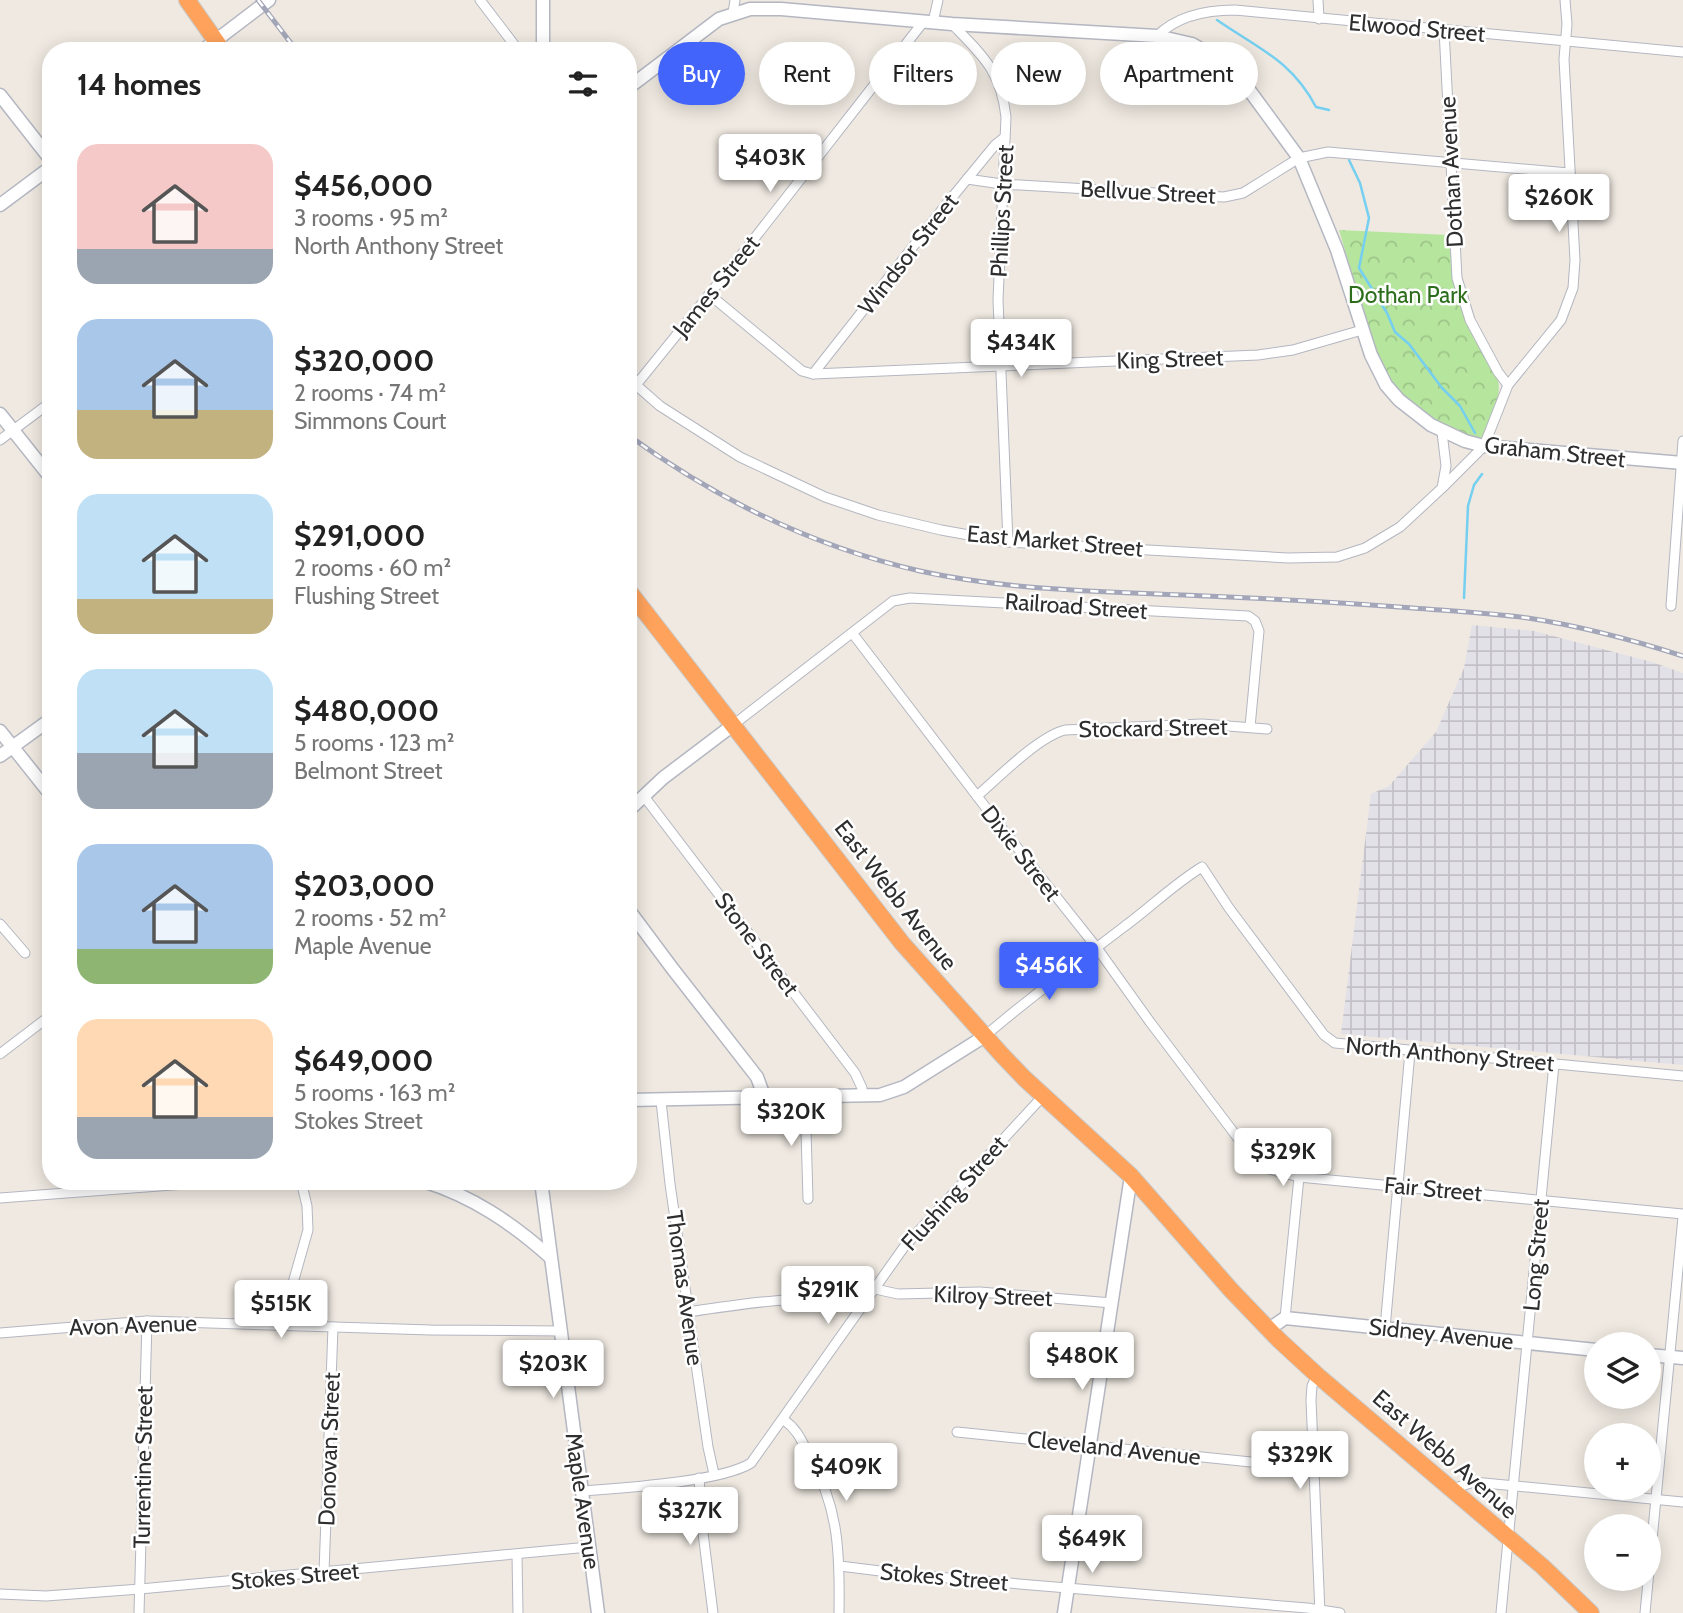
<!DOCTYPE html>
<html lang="en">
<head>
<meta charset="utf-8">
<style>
  :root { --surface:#fff; --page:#f2f2f2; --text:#222; --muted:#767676; --accent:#4264fb }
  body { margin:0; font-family:Cabin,sans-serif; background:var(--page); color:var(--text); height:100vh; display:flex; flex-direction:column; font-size:26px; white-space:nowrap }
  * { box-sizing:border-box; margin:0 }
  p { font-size:23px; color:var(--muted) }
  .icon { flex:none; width:38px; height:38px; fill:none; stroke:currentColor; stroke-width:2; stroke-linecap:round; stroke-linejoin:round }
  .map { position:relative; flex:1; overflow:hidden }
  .details { position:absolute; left:42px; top:42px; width:595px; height:1148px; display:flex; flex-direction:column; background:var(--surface); border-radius:28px; box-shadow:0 4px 18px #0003 }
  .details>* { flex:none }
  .guide { position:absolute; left:658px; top:42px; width:665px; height:63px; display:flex; gap:14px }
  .fabs { position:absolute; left:1584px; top:1332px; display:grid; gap:14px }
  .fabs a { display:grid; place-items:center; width:77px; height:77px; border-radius:50%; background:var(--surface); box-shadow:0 4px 18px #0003; font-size:35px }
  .price { position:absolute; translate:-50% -60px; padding:0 16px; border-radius:7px; background:#fff; color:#222; font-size:23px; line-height:46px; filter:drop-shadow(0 2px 4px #0008) }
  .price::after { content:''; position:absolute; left:50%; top:42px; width:21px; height:16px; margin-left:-10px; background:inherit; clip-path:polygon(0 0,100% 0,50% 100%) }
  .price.on { background:var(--accent); color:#fff }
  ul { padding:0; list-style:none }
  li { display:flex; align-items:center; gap:21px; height:175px; padding:0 35px }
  li span { display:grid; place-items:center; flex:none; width:196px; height:140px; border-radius:21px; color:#555 }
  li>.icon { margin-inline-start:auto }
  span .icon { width:84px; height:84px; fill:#fffc; stroke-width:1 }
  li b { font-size:30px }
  h2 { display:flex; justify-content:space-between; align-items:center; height:84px; padding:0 35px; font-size:30px }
  .chip { padding:0 24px; border-radius:32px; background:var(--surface); box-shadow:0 4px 18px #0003; font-size:24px; line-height:63px }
  .chip.on { background:var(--accent); color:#fff }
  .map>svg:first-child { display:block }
  .industrial { fill:url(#industrial-grid) }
  .forest { fill:url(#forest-crowns) }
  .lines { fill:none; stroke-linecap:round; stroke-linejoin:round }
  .stream { stroke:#75cff0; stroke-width:2.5 }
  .street-casing { stroke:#b4b7c1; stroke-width:11 }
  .secondary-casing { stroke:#b4b7c1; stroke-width:15 }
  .highway-casing { stroke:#c9c9c9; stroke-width:18 }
  .street { stroke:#fff; stroke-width:9 }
  .secondary { stroke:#fff; stroke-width:12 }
  .highway { stroke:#ffa35c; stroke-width:16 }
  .rail-casing { stroke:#a3a6b8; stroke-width:5 }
  .rail { stroke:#fff; stroke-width:2.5; stroke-dasharray:8; stroke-linecap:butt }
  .labels { text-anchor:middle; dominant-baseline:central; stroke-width:5; stroke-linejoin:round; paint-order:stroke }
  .street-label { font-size:23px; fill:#2e2e2e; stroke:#fff }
  .park-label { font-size:23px; fill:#2c6e1b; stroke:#fff }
</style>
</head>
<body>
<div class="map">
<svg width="1683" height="1613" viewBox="0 0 1683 1613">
  <defs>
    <pattern id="industrial-grid" width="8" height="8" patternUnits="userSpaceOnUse" patternTransform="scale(1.75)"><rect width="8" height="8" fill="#e3e1e8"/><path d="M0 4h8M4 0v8" fill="none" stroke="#c3c1c7"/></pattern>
    <pattern id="forest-crowns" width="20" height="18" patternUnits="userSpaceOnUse" patternTransform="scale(1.75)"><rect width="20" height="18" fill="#b6e59e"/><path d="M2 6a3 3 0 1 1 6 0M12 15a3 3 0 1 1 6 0" fill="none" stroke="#9dc588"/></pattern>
  </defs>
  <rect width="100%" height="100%" fill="#efe9e1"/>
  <polygon class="industrial" points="1472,625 1534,631 1652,662 1683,673 1683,1065 1341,1034 1371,794 1389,786 1436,732 1464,668"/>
  <path class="forest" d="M1339 230 1449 235 1454 275 1465 317 1498 380C1502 400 1491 417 1484 436L1475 440C1448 430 1421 415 1400 394 1391 385 1385 372 1378 362Z"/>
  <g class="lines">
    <g class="stream">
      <path d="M1217 20C1259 49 1291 60 1316 107L1329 110"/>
      <polyline points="1349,160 1360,183 1369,218 1359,268 1387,313 1395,332 1409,344 1442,388 1460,406 1475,433"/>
      <polyline points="1464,598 1468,506 1474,485 1482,474"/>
    </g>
    <g class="street-casing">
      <g id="street">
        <polyline points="480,0 519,51"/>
        <polyline points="1318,0 1319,19"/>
        <polyline points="733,13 735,0"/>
        <polyline points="933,22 938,0"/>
        <path d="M952 24C983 56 1001 71 1006 117L998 300 1008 542"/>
        <polyline points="1444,30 1457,278 1470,320 1498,372 1508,385"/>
        <path d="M1157 36C1177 16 1207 10 1235 10L1683 52"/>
        <polyline points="967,179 1002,184 1224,197 1243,193 1299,158 1328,152 1569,173"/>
        <polyline points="710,295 802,371 813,374 1258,355 1293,350 1362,330"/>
        <polyline points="813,374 945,206 995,145 1005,137"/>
        <polyline points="628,378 660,406 740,457 825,497 878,515 941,530 1008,542 1288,558 1337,557 1365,548 1400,527 1442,488 1446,466 1442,432"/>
        <polyline points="636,385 750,244 924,21"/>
        <polyline points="0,440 51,402"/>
        <polyline points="1443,487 1484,446 1508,385 1561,320 1573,288 1575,260 1564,59 1567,24 1565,0"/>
        <polyline points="1671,606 1683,441"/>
        <polyline points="853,634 993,817 1097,948 1150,1022 1256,1162 1265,1168 1299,1177 1683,1214"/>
        <polyline points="733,725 893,601 910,598 1248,616 1255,621 1259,631 1250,727"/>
        <polyline points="643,795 855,1073 862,1088 862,1096"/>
        <path d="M977 796C999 777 1038 737 1065 730L1202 724 1267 729"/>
        <polyline points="0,924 25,953"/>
        <path d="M985 1036C1030 997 1078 962 1125 926 1151 907 1174 884 1202 867L1229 908 1324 1035 1335 1043 1683 1076"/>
        <polyline points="0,1054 51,1015"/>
        <polyline points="805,1097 808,1199"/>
        <polyline points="661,1101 670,1184 708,1447 714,1474"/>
        <polyline points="0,1198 225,1181"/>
        <polyline points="875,1289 898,1294 980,1292 1112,1303"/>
        <path d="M688 1312C747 1303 806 1295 865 1299"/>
        <polyline points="1285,1318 1299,1177"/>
        <polyline points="281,1325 308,1230 307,1206 301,1181"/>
        <polyline points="1385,1328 1410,1052"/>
        <polyline points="0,1333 147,1321 431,1330 560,1331"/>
        <polyline points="1317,1375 1312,1386 1311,1400 1320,1613"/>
        <path d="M784 1420C798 1430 801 1440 809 1455 839 1507 840 1554 839 1613"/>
        <polyline points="957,1432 1251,1462 1313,1466"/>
        <path d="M819 1471C839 1465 860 1462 880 1470"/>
        <polyline points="699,1478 703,1533 713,1613"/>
        <polyline points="1452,1489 1474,1482 1683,1502"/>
        <path d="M583 1491C622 1488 721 1482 751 1463L904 1247 1043 1096"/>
        <polyline points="517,1555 518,1613"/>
        <polyline points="840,1566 912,1575 1307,1608 1340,1613"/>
        <polyline points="324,1572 333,1327"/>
        <polyline points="0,1594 46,1596 140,1589 589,1547"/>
        <polyline points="139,1613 147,1321"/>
        <polyline points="1501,1613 1554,1064"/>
        <polyline points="1645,1613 1683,1217"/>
      </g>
    </g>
    <g class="secondary-casing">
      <g id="secondary">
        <polyline points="202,51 269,0"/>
        <polyline points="543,51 543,0"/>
        <polyline points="628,88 719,19 750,9 781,9 952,24 1157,36 1192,44 1222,61 1244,83 1299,158 1337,250 1371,355 1386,385 1399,400 1431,425 1465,441 1484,446 1683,463"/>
        <polyline points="0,95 51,160"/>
        <polyline points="0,205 51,167"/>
        <polyline points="0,414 51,478"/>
        <polyline points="0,731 51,795"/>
        <polyline points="0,756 51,719"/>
        <polyline points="628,811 663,778 733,725"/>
        <polyline points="628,909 672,968 757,1077 764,1096"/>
        <polyline points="628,1100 880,1095 904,1087 985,1036"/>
        <path d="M423 1181C472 1196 512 1223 550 1257"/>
        <polyline points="541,1181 598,1613"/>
        <polyline points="1269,1329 1285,1318 1596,1350"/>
        <polyline points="1648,1355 1683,1358"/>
        <polyline points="1064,1613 1131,1176"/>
      </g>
    </g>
    <g class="highway-casing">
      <g id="highway">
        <polyline points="187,0 223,51"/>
        <polyline points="628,590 902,943 1002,1055 1024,1078 1131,1176 1231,1290 1279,1340 1317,1375 1542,1566 1591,1613"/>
      </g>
    </g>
    <use href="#street" class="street"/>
    <use href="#secondary" class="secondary"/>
    <use href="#highway" class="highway"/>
    <g class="rail-casing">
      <g id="rail">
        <polyline points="258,0 297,51"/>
        <path d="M628 435C716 499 814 547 920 571 1006 590 1095 591 1183 595 1260 598 1336 602 1413 608 1452 611 1490 613 1528 618 1580 626 1633 640 1683 656"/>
      </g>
    </g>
    <use href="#rail" class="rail"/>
  </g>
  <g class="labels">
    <g class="street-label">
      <text transform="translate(1417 28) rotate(5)">Elwood Street</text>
      <text transform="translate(1451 172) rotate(-93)">Dothan Avenue</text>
      <text transform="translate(1148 192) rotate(3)">Bellvue Street</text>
      <text transform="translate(1002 211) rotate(-87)">Phillips Street</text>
      <text transform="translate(908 254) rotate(-52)">Windsor Street</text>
      <text transform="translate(716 286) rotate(-51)">James Street</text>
      <text transform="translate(1170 359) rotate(-2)">King Street</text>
      <text transform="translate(1555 452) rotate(6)">Graham Street</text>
      <text transform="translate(1055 541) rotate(5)">East Market Street</text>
      <text transform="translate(1076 606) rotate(4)">Railroad Street</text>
      <text transform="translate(1153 728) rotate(-1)">Stockard Street</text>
      <text transform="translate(1021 853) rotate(52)">Dixie Street</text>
      <text transform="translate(896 895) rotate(52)">East Webb Avenue</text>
      <text transform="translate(757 944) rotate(53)">Stone Street</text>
      <text transform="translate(1450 1054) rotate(5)">North Anthony Street</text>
      <text transform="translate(1433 1189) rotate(5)">Fair Street</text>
      <text transform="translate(954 1193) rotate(-48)">Flushing Street</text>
      <text transform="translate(1536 1255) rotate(-85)">Long Street</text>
      <text transform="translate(685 1288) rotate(82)">Thomas Avenue</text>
      <text transform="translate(993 1296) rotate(2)">Kilroy Street</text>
      <text transform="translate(133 1325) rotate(-2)">Avon Avenue</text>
      <text transform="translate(1441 1334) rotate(6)">Sidney Avenue</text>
      <text transform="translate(1114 1448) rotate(6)">Cleveland Avenue</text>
      <text transform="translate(329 1449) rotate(-88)">Donovan Street</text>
      <text transform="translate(1445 1454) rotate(41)">East Webb Avenue</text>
      <text transform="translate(143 1467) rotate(-89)">Turrentine Street</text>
      <text transform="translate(583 1501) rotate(82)">Maple Avenue</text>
      <text transform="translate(295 1576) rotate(-5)">Stokes Street</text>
      <text transform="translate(944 1577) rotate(5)">Stokes Street</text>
    </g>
    <g class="park-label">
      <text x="1408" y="295">Dothan Park</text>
    </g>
  </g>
</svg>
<div class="fabs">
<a><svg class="icon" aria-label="layers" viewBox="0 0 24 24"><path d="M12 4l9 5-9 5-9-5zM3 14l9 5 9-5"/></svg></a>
<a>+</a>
<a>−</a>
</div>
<b class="price" style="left:770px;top:194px">$403K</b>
<b class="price" style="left:1559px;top:234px">$260K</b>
<b class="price" style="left:1021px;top:379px">$434K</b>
<b class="price on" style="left:1049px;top:1002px">$456K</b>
<b class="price" style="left:791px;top:1148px">$320K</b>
<b class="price" style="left:1283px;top:1188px">$329K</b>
<b class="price" style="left:828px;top:1326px">$291K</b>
<b class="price" style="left:281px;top:1340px">$515K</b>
<b class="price" style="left:1082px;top:1392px">$480K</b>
<b class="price" style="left:553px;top:1400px">$203K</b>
<b class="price" style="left:1300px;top:1491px">$329K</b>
<b class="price" style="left:846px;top:1503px">$409K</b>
<b class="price" style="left:690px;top:1547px">$327K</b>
<b class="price" style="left:1092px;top:1575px">$649K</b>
<div class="guide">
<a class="chip on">Buy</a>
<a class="chip">Rent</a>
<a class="chip">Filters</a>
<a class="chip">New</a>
<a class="chip">Apartment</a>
</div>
<section class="details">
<h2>14 homes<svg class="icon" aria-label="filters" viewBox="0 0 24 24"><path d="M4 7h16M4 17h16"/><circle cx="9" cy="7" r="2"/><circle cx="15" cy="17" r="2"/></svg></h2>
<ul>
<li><span style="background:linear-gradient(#f6c9c9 75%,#9aa5b1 0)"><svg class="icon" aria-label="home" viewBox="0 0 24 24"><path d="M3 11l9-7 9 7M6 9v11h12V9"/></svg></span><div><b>$456,000</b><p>3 rooms · 95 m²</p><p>North Anthony Street</p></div></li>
<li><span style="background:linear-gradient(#a9c7e8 65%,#c2b280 0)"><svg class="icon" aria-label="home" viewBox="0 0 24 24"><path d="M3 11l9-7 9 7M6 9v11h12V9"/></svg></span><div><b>$320,000</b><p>2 rooms · 74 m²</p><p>Simmons Court</p></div></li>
<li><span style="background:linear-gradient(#bfe0f5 75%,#c2b280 0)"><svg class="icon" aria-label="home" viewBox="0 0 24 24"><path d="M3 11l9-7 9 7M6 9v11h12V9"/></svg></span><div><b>$291,000</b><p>2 rooms · 60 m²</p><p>Flushing Street</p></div></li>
<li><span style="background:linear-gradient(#bfe0f5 60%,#9aa5b1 0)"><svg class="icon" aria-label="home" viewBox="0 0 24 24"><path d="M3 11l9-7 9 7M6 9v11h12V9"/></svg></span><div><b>$480,000</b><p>5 rooms · 123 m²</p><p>Belmont Street</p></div></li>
<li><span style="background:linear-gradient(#a9c7e8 75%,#8fb573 0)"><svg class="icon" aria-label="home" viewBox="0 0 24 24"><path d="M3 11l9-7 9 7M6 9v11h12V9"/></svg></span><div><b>$203,000</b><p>2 rooms · 52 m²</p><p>Maple Avenue</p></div></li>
<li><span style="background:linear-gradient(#ffd9b3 70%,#9aa5b1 0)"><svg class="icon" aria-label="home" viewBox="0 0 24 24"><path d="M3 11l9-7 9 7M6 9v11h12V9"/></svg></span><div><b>$649,000</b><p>5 rooms · 163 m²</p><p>Stokes Street</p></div></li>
</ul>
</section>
</div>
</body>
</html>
